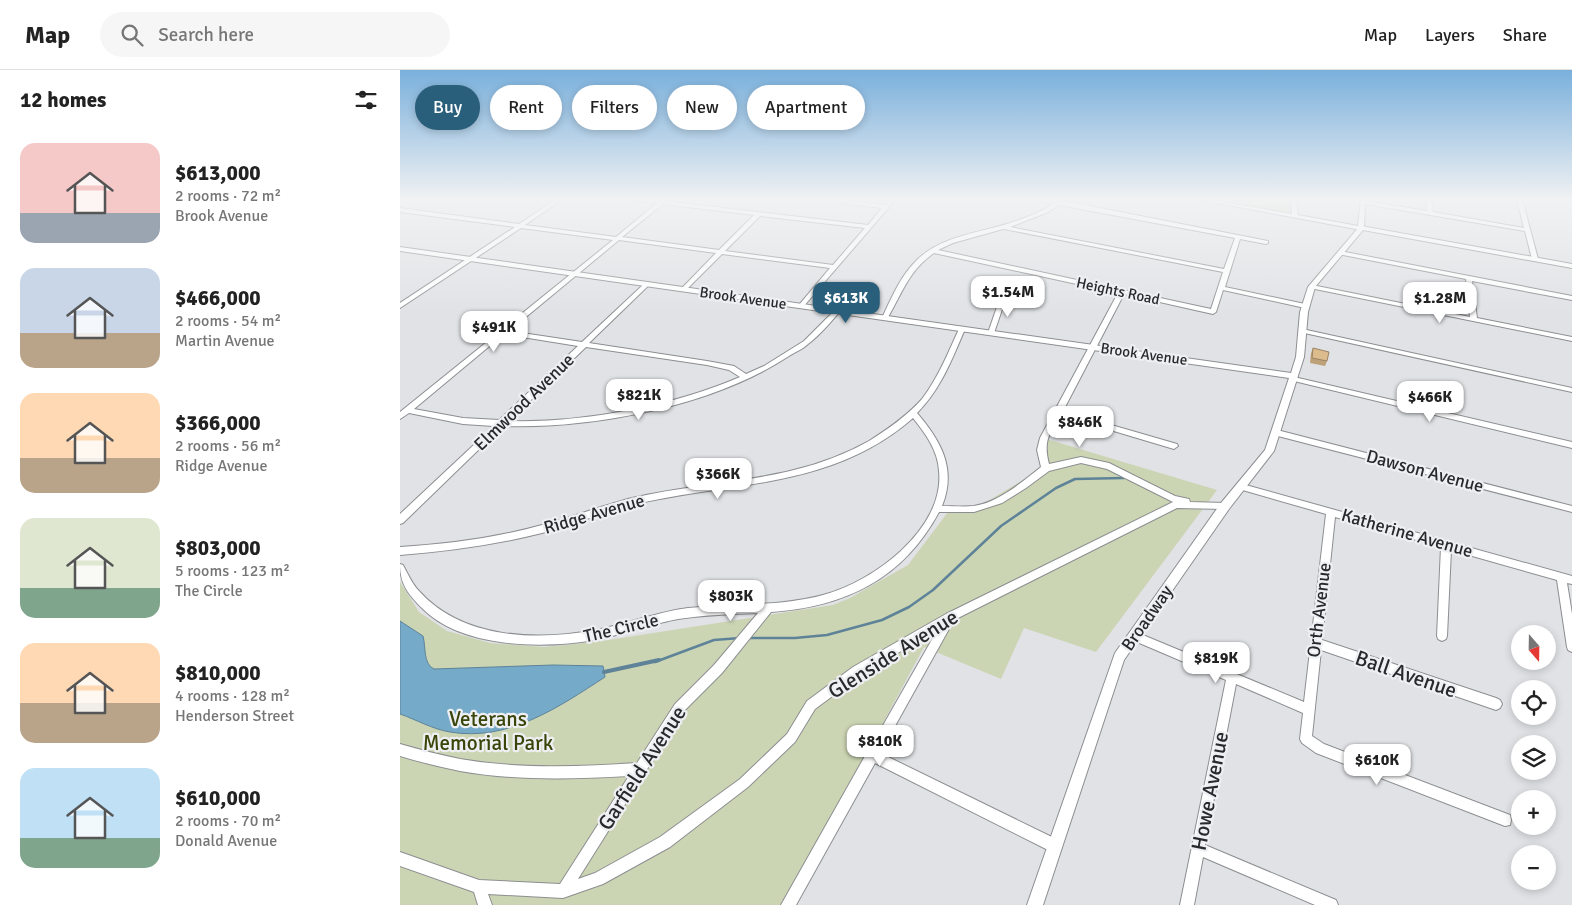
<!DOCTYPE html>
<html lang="en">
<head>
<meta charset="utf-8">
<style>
  :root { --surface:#fff; --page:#f6f6f6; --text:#222; --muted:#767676; --line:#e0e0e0; --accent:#295f7a }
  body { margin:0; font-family:Signika,sans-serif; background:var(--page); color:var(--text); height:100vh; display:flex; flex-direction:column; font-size:19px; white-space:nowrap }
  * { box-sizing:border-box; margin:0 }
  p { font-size:16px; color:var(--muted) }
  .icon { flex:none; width:28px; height:28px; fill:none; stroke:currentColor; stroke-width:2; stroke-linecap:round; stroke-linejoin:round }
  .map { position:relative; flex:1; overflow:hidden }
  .details { display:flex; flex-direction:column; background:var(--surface); width:400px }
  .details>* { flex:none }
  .guide { position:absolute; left:15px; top:15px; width:475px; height:45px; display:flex; gap:10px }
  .needle { width:32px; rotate:160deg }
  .buttons { position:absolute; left:1111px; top:555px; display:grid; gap:10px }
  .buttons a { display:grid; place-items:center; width:45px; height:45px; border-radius:50%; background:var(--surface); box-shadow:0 2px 8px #0003; font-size:25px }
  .price { position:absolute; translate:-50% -42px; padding:0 11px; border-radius:10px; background:#fff; color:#222; font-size:16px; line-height:32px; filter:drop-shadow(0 1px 2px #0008) }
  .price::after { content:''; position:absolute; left:50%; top:30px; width:15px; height:11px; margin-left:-8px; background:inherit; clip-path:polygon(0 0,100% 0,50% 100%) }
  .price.on { background:var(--accent); color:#fff }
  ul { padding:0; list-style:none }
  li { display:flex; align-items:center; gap:15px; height:125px; padding:0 20px }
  li span { display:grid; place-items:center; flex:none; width:140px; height:100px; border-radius:15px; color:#555 }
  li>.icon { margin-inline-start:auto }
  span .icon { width:60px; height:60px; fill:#fffc; stroke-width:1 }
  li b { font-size:21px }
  h2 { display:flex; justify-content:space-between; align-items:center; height:60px; padding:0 20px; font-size:21px }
  .chip { padding:0 18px; border-radius:22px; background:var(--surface); box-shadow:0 2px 8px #0003; font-size:18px; line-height:45px }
  .chip.on { background:var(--accent); color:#fff }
  header { display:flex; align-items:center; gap:30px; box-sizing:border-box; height:70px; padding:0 25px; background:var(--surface); border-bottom:1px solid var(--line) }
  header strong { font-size:24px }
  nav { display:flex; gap:28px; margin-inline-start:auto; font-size:18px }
  .search { width:350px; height:45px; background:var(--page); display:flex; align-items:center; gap:12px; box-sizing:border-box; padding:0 18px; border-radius:28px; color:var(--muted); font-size:19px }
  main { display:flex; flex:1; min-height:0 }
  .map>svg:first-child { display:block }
  .green { fill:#cbd5b3 }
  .water { fill:#75aac9; stroke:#5e8399 }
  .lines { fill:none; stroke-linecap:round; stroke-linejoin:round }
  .stream-far1 { stroke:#5e8399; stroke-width:2.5 }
  .stream { stroke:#5e8399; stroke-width:4 }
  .minor-casing { stroke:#8c8e91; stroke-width:2 }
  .major-casing { stroke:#8c8e91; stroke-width:2 }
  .minor { fill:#fff; fill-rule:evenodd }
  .major { fill:#fff; fill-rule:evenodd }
  .wall { fill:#bda179 }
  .building { fill:#dcbb8d; stroke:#9a8363 }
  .labels { text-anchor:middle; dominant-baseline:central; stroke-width:4.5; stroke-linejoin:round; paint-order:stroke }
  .far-street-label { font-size:15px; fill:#28292a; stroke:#edeff3 }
  .street-label { font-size:18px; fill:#28292a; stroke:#edeff3 }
  .near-street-label { font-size:21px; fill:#28292a; stroke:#edeff3 }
  .near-park-label { font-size:21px; fill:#394408; stroke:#edeff3 }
</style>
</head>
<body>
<header>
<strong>Map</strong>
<div class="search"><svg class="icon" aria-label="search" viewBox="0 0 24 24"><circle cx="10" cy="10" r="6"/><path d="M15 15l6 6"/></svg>Search here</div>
<nav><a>Map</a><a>Layers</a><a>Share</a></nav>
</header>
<main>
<section class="details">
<h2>12 homes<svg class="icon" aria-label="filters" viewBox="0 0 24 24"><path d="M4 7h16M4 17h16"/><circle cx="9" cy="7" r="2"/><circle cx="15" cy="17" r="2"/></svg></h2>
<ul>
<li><span style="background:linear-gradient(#f6c9c9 70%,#9aa5b1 0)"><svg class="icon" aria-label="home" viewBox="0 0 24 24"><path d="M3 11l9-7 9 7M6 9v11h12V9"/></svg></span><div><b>$613,000</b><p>2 rooms · 72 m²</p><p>Brook Avenue</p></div></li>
<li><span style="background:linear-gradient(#c9d6e8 65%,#b9a48a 0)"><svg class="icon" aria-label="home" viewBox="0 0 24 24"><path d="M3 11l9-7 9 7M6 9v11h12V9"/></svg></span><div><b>$466,000</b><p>2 rooms · 54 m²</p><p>Martin Avenue</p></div></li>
<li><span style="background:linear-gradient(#ffd9b3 65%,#b9a48a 0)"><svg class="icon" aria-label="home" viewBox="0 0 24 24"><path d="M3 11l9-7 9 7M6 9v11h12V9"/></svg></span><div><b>$366,000</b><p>2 rooms · 56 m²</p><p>Ridge Avenue</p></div></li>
<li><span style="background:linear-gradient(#dfe7d0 70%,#7fa58c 0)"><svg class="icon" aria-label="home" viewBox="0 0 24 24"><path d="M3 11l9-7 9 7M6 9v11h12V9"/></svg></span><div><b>$803,000</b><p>5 rooms · 123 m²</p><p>The Circle</p></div></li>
<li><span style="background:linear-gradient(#ffd9b3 60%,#b9a48a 0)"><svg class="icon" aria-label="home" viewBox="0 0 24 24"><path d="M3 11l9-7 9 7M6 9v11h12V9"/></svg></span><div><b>$810,000</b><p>4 rooms · 128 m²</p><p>Henderson Street</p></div></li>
<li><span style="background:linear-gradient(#bfe0f5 70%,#7fa58c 0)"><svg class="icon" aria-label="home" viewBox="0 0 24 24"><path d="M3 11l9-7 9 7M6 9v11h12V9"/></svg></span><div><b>$610,000</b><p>2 rooms · 70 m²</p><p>Donald Avenue</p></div></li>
</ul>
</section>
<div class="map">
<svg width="1172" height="835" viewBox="0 0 1172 835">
  <rect width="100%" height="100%" fill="#e0e2e5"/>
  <g class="green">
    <polygon points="810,129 890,129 890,143"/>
    <polygon points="643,368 817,420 696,582 624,558 601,609 524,577 385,835 0,835 0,512 19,542 47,561 90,573 144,577 202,571 433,535 450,528 508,495 548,442 578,437 646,396"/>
  </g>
  <path class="water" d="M0 551 23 566C26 577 23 594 34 599L153 595 203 596 205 607C159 637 108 672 50 662 32 659 17 650 0 644Z"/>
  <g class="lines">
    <g class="stream-far1">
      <polyline points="348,568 395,568 427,565 482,550 509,537 533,520 601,456 656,418 675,409 724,408"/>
      <polyline points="255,592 314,570 340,568"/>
    </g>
    <polyline class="stream" points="204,602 259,590"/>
    <g class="minor-casing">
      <g id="minor">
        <polygon points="0,129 4,129 0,131"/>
        <path d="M157 129H163L125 155 216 167 257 133 234 131 232 129 261 131 263 129H268L266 131 468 155 482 138 447 134 438 130V129L485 135 491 129H496L403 237 401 238 398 236 399 235 430 198 322 184 286 220 284 221 281 219 282 218 316 183 219 170 109 261 182 272 245 213 247 212 250 214 249 215 189 273 307 291 334 296 346 304 364 296 404 271 435 240H439L440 241C431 252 420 265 408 274 403 279 395 282 389 286 313 336 193 359 103 356L3 453 0 454V444L94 356 63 354 9 343 0 349V342L213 170 121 158 0 238V233L115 157 0 142V138L119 154ZM263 134 354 145 319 180 222 167ZM360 146 465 158 433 195 325 181ZM104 264 178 276 99 350 63 348 14 339ZM186 277 307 295 329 300 340 307C273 336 182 353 109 351Z"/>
        <path d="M635 129 659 130 868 171V173L866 174 840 169 825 217 905 234 908 236 905 238 823 220 816 242 813 244 724 224 663 341 777 374 778 376 774 379 660 345C649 365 643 371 649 394L681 387 709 393 775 426 789 429 790 432 825 433 828 434 829 436 828 438 825 439 777 438 554 550 480 683 660 771 662 776 660 781 655 783 650 781 475 693 396 835H381L465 686 467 681 469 680 538 559 461 605 415 639 395 672 348 717 270 777 203 814 163 828 88 824 92 835H78L74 822 0 796V782L79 810 160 814 229 706C173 709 116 711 60 701 40 697 20 692 0 686V674C20 680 40 685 60 689 119 699 178 697 237 693L275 634 314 595 358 543C331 544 305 545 278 549 250 554 222 565 194 570 143 579 62 578 23 539 9 525 0 515 0 494L3 495C8 504 12 514 19 521 62 569 136 571 196 560 227 554 257 542 288 538 333 533 379 537 423 525 473 512 545 459 539 401 538 380 525 363 513 348 431 420 330 411 232 435 201 443 172 455 142 463 95 475 48 481 0 485V477C48 474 95 468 142 455 172 447 201 436 232 428 314 409 392 414 469 371 488 359 507 346 522 329 538 308 548 283 559 259L562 257 565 259C552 289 541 319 517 343 541 371 557 399 542 436 552 436 564 437 574 436 599 432 622 412 641 397L637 380 640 368 718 223 534 183C508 201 502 224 487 249L485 250 482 248C491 229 500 207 515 192 538 167 577 163 607 154 623 149 639 143 653 134L635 130ZM659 135 835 168 824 199 610 157 646 143ZM603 159H604L823 202 811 239 538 180 553 173ZM681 393 707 399 773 432 546 544 453 597 407 631 387 664 340 709 260 767 195 803 178 809 283 642 322 603 371 542C445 537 503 509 539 442H574L602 433 626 418 649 401Z"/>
        <polygon points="796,129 806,129 892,144 891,129 896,129 898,145 958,156 961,129 965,129 966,131 1027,141 1026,130 1030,129 1032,130 1033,142 1124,158 1117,129 1122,129 1138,189 1135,191 1132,189 1125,161 965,134 964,158 961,160"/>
        <polygon points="940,181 1172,226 1172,230 1072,211 1077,248 1172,267 1172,271 910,218 909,217 912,215 1070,247 1066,209 938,184 938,182"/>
        <polygon points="604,223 607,225 594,263 593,264 589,264 588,263 601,225"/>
        <polygon points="902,259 1172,318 1172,322 900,262 899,261"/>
        <polygon points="891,307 894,307 1172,372 1172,378 894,311 890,309"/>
        <polygon points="877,360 1172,436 1172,442 874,365 873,363 874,361"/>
        <polygon points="842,414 1172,506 1172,514 1167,513 1172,544 1172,582 1168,580 1167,577 1157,510 1051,480 1047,566 1046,569 1042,571 1038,569 1037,566 1041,477 935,447 922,570 1096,628 1100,630 1102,634 1100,638 1096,640 921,580 912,666 924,674 1110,745 1111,750 1110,755 1105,756 916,683 902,673 900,669 903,643 836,614 805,775 936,830 938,835 915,835 803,787 794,835 780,835 826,610 730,569 729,566 730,563 734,561 738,563 904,632 926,444 839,419 838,417 839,415"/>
      </g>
    </g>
    <g class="major-casing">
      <polygon id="major" points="961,156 1172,194 1172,198 963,160 915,217 908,242 904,287 874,381 829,439 724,590 643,835 627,835 715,583 821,433 865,380 889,308 0,181 0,177 891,303 896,287 900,242 908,217 959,157"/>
    </g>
    <use href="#minor" class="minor"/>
    <use href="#major" class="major"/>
  </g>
  <polygon class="wall" points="913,278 927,291 925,296 910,293 911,283"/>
  <polygon class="building" points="913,278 929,282 927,291 912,288"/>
  <linearGradient id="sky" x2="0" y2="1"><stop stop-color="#7ab0dc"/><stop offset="0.53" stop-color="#f1f2f3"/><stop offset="1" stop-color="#f1f2f3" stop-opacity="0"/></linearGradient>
  <rect width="1172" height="245" fill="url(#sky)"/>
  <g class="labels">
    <g class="far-street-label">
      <text transform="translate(718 221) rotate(12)">Heights Road</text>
      <text transform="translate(343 228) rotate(8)">Brook Avenue</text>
      <text transform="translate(744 284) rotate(8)">Brook Avenue</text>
    </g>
    <g class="street-label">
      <text transform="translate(124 332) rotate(-44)">Elmwood Avenue</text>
      <text transform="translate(1025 401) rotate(15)">Dawson Avenue</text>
      <text transform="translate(194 444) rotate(-16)">Ridge Avenue</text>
      <text transform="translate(1007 463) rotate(16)">Katherine Avenue</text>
      <text transform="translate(919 540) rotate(-83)">Orth Avenue</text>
      <text transform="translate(747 548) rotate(-55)">Broadway</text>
      <text transform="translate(221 558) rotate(-13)">The Circle</text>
    </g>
    <g class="near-street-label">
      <text transform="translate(493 584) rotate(-32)">Glenside Avenue</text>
      <text transform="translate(1006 604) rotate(19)">Ball Avenue</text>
      <text transform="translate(242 698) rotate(-57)">Garfield Avenue</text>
      <text transform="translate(810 721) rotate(-79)">Howe Avenue</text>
    </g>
    <g class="near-park-label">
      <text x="88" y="649">Veterans<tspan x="88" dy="24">Memorial Park</tspan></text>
    </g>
  </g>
</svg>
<div class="buttons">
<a><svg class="needle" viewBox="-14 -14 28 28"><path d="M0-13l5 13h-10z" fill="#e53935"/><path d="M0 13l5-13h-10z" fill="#767676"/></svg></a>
<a><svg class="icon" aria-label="locate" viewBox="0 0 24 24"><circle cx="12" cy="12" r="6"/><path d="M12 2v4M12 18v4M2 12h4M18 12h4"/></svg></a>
<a><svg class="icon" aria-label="layers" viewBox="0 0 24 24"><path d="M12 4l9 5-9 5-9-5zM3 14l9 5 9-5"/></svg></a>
<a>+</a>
<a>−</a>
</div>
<b class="price" style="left:608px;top:248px">$1.54M</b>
<b class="price on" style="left:446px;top:254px">$613K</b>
<b class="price" style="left:1040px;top:254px">$1.28M</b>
<b class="price" style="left:94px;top:283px">$491K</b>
<b class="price" style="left:239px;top:351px">$821K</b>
<b class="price" style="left:1030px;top:353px">$466K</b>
<b class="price" style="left:680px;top:378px">$846K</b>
<b class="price" style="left:318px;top:430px">$366K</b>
<b class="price" style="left:331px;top:552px">$803K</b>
<b class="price" style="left:816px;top:614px">$819K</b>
<b class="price" style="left:480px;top:697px">$810K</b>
<b class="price" style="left:977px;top:716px">$610K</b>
<div class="guide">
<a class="chip on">Buy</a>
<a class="chip">Rent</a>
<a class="chip">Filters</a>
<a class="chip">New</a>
<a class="chip">Apartment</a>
</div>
</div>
</main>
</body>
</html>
